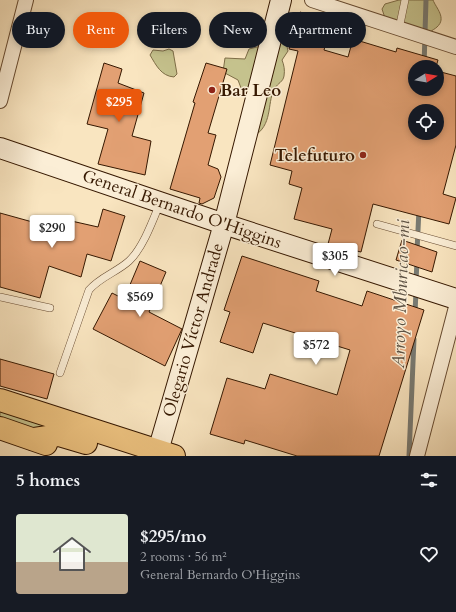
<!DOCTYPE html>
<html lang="en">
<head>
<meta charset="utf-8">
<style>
  :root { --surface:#171b24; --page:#20242c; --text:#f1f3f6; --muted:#9ea1a6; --accent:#ea580c }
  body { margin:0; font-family:Cardo,serif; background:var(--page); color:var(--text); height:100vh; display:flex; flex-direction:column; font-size:15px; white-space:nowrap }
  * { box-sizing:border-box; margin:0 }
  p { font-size:13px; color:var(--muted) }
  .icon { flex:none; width:22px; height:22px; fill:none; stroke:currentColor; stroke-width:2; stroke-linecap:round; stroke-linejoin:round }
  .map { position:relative; height:456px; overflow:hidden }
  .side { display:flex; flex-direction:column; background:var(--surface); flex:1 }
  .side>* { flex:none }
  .hud { position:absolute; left:12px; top:12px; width:432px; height:36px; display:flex; gap:8px }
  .needle { width:26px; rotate:79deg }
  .controls { position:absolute; left:408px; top:60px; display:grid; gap:8px }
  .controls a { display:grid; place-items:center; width:36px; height:36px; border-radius:50%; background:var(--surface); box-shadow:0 2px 6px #0003; font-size:20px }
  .price { position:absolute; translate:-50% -34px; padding:0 9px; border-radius:4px; background:#fff; color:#222; font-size:13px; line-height:26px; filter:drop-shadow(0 1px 2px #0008) }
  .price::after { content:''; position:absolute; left:50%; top:24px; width:12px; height:9px; margin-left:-6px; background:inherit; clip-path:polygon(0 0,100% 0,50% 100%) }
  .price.on { background:var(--accent); color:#fff }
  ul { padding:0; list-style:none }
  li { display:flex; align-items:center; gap:12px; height:100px; padding:0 16px }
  li span { display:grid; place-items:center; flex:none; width:112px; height:80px; border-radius:4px; color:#555 }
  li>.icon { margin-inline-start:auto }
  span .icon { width:48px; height:48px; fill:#fffc; stroke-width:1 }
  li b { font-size:17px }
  h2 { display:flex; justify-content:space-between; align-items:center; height:48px; padding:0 16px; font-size:17px }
  .pill { padding:0 14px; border-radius:18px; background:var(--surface); box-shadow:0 2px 6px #0003; font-size:14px; line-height:36px }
  .pill.on { background:var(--accent); color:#fff }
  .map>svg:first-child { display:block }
  .green { fill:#c5c28d; stroke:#7e6d47 }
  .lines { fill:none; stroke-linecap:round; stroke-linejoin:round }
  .stream { stroke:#787a72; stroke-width:5 }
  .building { fill:#e2a073; stroke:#361801; fill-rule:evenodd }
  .lane-casing { stroke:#674b31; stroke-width:8 }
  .street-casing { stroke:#674b31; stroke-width:16 }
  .secondary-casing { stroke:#361801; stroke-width:22 }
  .highway-casing { stroke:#361801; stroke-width:24 }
  .lane { stroke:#fbeed6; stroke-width:7 }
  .street { stroke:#fbeed6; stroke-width:14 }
  .secondary { stroke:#fbeed6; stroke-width:20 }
  .highway { stroke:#ecc280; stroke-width:22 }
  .poi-dot { fill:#8f2418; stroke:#fbeed6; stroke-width:1.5 }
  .labels { text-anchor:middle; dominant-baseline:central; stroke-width:3; stroke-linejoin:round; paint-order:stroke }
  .poi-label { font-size:17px; font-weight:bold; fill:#361801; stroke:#fbeed6; text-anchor:start }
  .street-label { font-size:17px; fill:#361801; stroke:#fbeed6 }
  .water-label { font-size:18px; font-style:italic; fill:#5c5143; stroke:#fbeed6 }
</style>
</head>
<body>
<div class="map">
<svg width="456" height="456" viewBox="0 0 456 456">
  <rect width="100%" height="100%" fill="#f9e5c0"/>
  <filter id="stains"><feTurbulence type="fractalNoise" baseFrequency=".005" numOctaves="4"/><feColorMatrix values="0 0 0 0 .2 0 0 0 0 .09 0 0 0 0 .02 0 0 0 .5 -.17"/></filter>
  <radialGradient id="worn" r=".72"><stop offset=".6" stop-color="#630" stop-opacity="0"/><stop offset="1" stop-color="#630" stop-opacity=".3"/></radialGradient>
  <g class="green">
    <path d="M399 0H433C436 8 447 18 437 27 435 29 432 30 429 33L385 18 382 9 385 4Z"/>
    <path d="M277 31 284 33 288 51 282 60C284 65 285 70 284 76 283 82 278 83 275 88 267 100 273 122 257 134L249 90 241 88 238 80 223 72 225 58 245 59 249 49 261 46Z"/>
    <path d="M169 49 173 51 177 74 174 77C161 76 156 65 150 55L153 50 163 51Z"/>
    <polygon points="0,411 50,427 43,432 0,418"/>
  </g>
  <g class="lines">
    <g class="stream">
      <polyline points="424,67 426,0"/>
      <polyline points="417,251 419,209"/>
      <polyline points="416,281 417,261"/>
      <polyline points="415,313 416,291"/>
      <polyline points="409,456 414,339"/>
    </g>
  </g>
  <g class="building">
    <path d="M300 12 332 22 324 50 348 57 353 39 396 52 397 48 438 60 436 67H415V89H437V71L456 76V145L443 194 456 198 449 224 373 204 361 252 328 244 332 229 294 219 302 188 289 184 292 171 270 165 298 51 289 49ZM415 111H437V133H415Z"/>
    <polygon points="104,63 122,69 118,83 144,93 132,136 151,141 145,175 98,164 108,129 87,124"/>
    <polygon points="206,63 227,69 208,133 216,135 208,165 218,169 221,177 214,198 202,204 199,203 200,198 170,189 195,103 193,102"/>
    <polygon points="103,209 125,216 111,261 87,254 81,277 49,266 40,298 0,287 0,213 65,231 67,220 98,227"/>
    <polygon points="402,240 437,252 432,272 396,260"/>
    <polygon points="242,256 319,281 316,291 362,306 367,291 424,310 379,456 297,456 245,440 244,444 210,434 227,378 265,389 270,374 337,395 350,350 263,323 253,353 220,342 230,312 224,310"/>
    <polygon points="140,261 166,272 149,312 182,329 165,366 93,329 112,293 124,299"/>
    <polygon points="0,359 54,374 47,399 0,386"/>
  </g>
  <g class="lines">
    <g class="lane-casing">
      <g id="lane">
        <polyline points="399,29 405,0"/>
        <polyline points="377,224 456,246"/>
        <polyline points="0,297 50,308"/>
        <path d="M60 373 89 290C100 277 117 272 129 261 143 248 153 220 160 203"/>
      </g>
    </g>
    <g class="street-casing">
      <g id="street">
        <polyline points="312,0 456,47"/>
        <polyline points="0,101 26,0"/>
        <polyline points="417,456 456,307"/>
      </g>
    </g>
    <g class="secondary-casing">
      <g id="secondary">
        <polyline points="0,148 224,224 456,299"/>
        <polyline points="158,451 224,224 281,0"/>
      </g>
    </g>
    <g class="highway-casing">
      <g id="highway">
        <polyline points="0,400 174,456"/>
        <polyline points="0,428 46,444"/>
        <polyline points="33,439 59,435 86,443"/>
      </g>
    </g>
    <use href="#lane" class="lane"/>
    <use href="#street" class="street"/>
    <use href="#secondary" class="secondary"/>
    <use href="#highway" class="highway"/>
  </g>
  <g class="poi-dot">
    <circle cx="212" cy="90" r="4"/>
    <circle cx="363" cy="155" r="4"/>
  </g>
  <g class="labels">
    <g class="poi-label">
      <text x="220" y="90">Bar Leo</text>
      <text x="355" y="155" text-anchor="end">Telefuturo</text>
    </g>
    <g class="street-label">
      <text transform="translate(182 209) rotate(19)">General Bernardo O'Higgins</text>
      <text transform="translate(193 330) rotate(-74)">Olegario Víctor Andrade</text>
    </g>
    <g class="water-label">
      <text transform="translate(401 294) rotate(-88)">Arroyo Mburicao-mi</text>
    </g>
  </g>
  <rect width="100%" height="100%" filter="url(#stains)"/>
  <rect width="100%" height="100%" fill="url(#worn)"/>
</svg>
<div class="controls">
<a><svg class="needle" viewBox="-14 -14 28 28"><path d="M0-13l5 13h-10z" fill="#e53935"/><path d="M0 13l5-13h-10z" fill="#9ea1a6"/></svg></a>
<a><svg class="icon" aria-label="locate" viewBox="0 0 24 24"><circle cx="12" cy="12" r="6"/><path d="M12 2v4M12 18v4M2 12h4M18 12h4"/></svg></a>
</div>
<b class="price on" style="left:119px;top:123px">$295</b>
<b class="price" style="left:52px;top:249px">$290</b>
<b class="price" style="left:335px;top:277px">$305</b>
<b class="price" style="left:140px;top:318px">$569</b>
<b class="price" style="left:316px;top:366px">$572</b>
<div class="hud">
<a class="pill">Buy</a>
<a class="pill on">Rent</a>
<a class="pill">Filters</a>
<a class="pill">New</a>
<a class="pill">Apartment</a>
</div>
</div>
<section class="side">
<h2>5 homes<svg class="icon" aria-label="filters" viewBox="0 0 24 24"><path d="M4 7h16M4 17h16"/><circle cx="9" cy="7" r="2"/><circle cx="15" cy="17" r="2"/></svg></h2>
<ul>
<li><span style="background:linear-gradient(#dfe7d0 60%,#b9a48a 0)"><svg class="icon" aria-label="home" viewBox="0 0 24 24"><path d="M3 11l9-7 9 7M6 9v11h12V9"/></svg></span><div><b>$295/mo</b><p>2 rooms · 56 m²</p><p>General Bernardo O'Higgins</p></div><svg class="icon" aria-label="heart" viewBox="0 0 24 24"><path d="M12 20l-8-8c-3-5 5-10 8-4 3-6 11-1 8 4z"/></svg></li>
</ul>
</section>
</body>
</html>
